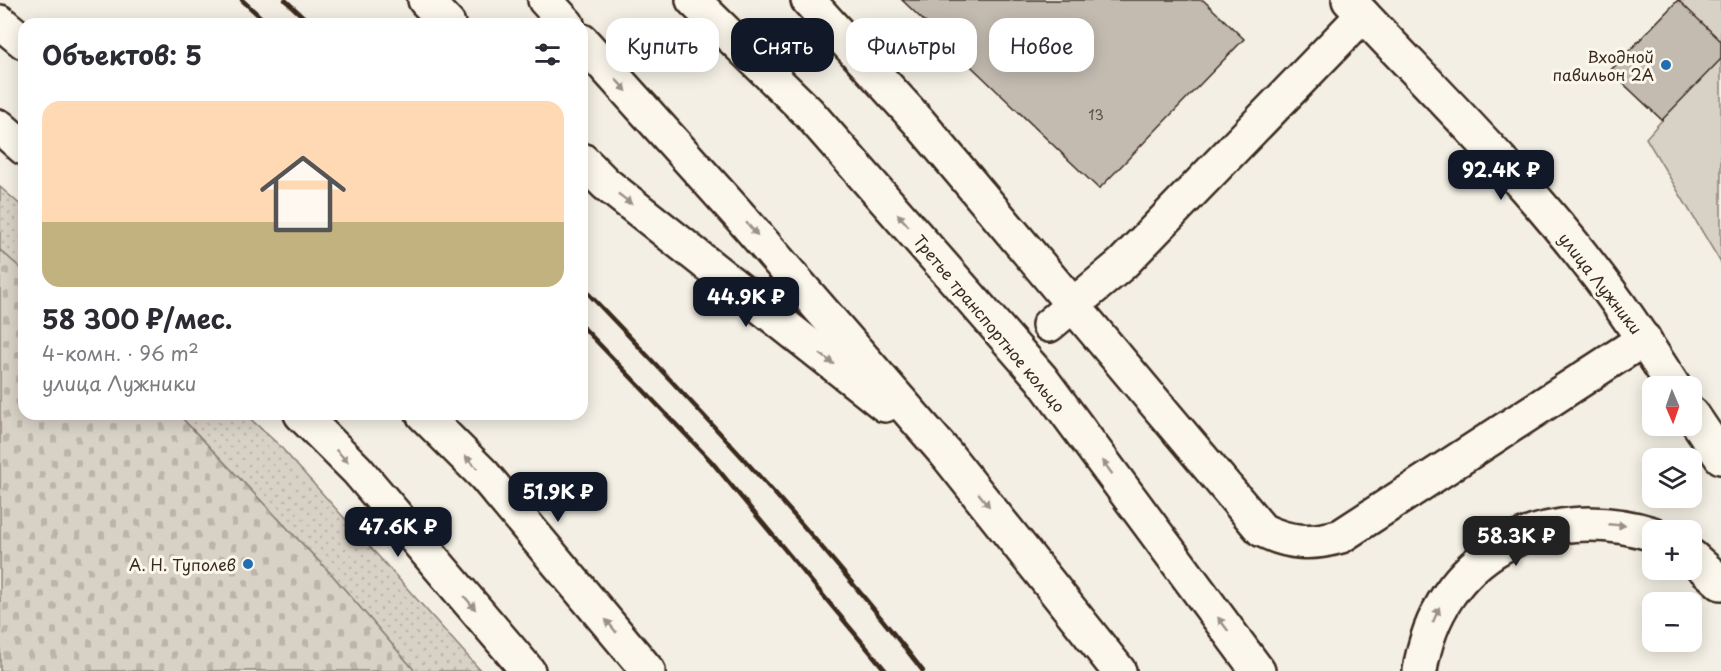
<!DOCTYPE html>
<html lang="ru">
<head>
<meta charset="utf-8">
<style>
  :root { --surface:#fff; --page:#f7f7f7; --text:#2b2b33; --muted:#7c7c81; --accent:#111827 }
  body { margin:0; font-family:"Playpen Sans",sans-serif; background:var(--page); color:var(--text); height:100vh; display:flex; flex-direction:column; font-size:22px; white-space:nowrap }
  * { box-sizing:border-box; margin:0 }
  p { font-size:20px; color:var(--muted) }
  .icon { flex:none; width:33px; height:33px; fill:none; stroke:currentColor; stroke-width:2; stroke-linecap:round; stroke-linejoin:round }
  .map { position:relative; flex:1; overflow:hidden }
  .drawer { position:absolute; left:18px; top:18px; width:570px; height:402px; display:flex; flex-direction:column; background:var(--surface); border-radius:18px; box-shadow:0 3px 15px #0003 }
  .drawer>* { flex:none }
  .guide { position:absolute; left:606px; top:18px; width:570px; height:54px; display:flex; gap:12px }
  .needle { width:39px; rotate:178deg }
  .controls { position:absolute; left:1642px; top:376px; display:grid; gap:12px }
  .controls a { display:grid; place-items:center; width:60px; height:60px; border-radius:12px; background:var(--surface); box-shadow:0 3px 15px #0003; font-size:30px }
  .price { position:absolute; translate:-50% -51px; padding:0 14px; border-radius:12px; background:var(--accent); color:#fff; font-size:20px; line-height:39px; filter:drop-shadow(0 2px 3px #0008) }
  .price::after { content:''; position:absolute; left:50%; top:36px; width:18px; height:14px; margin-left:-9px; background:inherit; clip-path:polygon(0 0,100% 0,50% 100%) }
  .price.on { background:#222; color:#fff }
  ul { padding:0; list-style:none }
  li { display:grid; align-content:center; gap:12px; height:318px; padding:0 24px }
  li span { display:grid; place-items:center; height:186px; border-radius:18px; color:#555 }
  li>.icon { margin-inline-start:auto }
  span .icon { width:108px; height:108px; fill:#fffc; stroke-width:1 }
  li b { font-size:26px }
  h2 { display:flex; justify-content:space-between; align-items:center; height:72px; padding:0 24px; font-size:26px }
  .pill { padding:0 21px; border-radius:18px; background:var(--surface); box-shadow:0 3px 15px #0003; font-size:21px; line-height:54px }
  .pill.on { background:var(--accent); color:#fff }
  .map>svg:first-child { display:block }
  .grass { fill:url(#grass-dots); stroke:#8a7e72; stroke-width:1.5 }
  .cemetery { fill:url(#cemetery-stones); stroke:#8a7e72; stroke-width:1.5 }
  .pitch { fill:#d8d1c6; stroke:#8a7e72; stroke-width:1.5 }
  .building { fill:#c3bbb0; stroke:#3b2a1e; stroke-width:1.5 }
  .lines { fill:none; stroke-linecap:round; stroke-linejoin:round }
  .minor-casing { stroke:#3b2a1e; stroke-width:38 }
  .major-casing { stroke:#3b2a1e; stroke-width:38 }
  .minor { stroke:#fbf7ec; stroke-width:33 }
  .major { stroke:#fbf7ec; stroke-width:33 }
  .rail { stroke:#3b2a1e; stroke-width:4.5 }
  .oneway { fill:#9b9085 }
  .poi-dot { fill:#1f6fb2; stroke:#fbf7ec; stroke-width:2 }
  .labels { text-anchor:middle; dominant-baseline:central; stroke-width:6; stroke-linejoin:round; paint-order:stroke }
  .number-label { font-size:14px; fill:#5d4e42 }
  .poi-label { font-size:16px; fill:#3b2a1e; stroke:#fbf7ec; text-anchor:end }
  .street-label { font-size:16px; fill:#3b2a1e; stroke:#fbf7ec }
</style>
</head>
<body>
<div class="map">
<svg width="1721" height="671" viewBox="0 0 1721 671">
  <defs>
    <pattern id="grass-dots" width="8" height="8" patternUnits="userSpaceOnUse" patternTransform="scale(1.5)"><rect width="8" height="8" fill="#d8d1c6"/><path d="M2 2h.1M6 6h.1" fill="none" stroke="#bab4aa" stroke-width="1.8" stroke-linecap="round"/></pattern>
    <pattern id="cemetery-stones" width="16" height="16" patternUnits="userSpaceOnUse" patternTransform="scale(1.5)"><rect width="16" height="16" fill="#d8d1c6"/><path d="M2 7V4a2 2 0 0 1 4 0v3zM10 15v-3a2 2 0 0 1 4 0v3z" fill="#bab4aa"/></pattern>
  </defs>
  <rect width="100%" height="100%" fill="#f3efe4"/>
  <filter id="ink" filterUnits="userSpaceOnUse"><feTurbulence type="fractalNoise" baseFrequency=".0167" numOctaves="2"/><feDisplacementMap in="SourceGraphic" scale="12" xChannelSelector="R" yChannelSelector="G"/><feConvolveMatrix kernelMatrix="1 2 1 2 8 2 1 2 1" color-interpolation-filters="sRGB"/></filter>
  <g filter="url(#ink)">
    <g class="grass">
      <polygon points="0,187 24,208 24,271 0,250"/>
      <polygon points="178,414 245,414 279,445 481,671 415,671 333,576"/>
    </g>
    <polygon class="cemetery" points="0,250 24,271 24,414 178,414 333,576 415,671 0,671"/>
    <polygon class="pitch" points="1678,0 1721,0 1721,263 1646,138 1662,120 1610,71"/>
    <g class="building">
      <polygon points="902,0 1203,0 1244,39 1099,189"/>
      <polygon points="1678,0 1721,41 1721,59 1662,120 1610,71"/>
    </g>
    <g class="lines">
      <g class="minor-casing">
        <g id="minor">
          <path d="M808 0 919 122 1262 530C1289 543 1311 545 1341 536L1644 339"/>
          <path d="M1349 0C1430 87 1518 172 1591 267 1621 305 1648 346 1674 387"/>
          <polyline points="1049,325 1122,264 1363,15"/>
          <polyline points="1692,414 1721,457"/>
        </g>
      </g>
      <g class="major-casing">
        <g id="major">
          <polyline points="425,0 448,24"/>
          <polyline points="545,0 567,24"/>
          <polyline points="693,0 808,112 1041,378 1258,671"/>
          <polyline points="0,22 24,42"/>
          <polyline points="582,41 737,213 947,455 1119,671"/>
          <polyline points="0,127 24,148"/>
          <polyline points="582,160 606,184 885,405"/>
          <polyline points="301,414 357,470 528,671"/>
          <polyline points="423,414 484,475 648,671"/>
          <polyline points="1692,557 1721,583"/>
          <path d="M1420 671C1437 554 1545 500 1653 534"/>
        </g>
      </g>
      <use href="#minor" class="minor"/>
      <use href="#major" class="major"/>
      <g class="rail">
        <polyline points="242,0 268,24"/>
        <polyline points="285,0 311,24"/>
        <path d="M582 287C701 411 818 535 923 671"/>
        <polyline points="582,326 711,461 886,671"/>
      </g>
    </g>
    <defs><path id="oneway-solid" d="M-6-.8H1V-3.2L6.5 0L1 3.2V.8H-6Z" transform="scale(1.5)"/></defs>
    <g class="oneway">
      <use href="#oneway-solid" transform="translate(621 85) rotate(48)"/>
      <use href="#oneway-solid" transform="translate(625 199) rotate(38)"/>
      <use href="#oneway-solid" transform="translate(903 220) rotate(-131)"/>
      <use href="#oneway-solid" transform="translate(752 229) rotate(49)"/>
      <use href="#oneway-solid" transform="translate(827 359) rotate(38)"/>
      <use href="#oneway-solid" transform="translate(342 456) rotate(45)"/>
      <use href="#oneway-solid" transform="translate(471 462) rotate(-135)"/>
      <use href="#oneway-solid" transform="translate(1107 467) rotate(-127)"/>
      <use href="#oneway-solid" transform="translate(984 500) rotate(51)"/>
      <use href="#oneway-solid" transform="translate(1617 525) rotate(5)"/>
      <use href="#oneway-solid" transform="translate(470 603) rotate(50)"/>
      <use href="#oneway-solid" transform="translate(1436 615) rotate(-67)"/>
      <use href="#oneway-solid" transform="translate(1223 624) rotate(-127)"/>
      <use href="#oneway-solid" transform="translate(611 626) rotate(-130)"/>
    </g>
  </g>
  <g class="poi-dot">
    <circle cx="1666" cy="65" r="6"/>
    <circle cx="248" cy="564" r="6"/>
  </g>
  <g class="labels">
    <g class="number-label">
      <text x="1096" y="114">13</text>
    </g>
    <g class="poi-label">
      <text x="1654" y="56">Входной<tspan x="1654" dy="18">павильон 2A</tspan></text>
      <text x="236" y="564">А. Н. Туполев</text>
    </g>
    <g class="street-label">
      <text transform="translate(1601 283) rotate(52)">улица Лужники</text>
      <text transform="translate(990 323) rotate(50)">Третье транспортное кольцо</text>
    </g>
  </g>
</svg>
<div class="controls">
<a><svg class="needle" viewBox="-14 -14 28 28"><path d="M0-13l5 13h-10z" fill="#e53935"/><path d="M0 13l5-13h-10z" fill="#7c7c81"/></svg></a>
<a><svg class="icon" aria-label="layers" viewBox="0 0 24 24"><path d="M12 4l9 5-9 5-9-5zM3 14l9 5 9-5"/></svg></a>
<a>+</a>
<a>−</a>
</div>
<b class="price" style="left:1501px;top:201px">92.4K ₽</b>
<b class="price" style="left:746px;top:328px">44.9K ₽</b>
<b class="price" style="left:558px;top:523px">51.9K ₽</b>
<b class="price" style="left:398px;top:558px">47.6K ₽</b>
<b class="price on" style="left:1516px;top:567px">58.3K ₽</b>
<div class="guide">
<a class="pill">Купить</a>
<a class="pill on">Снять</a>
<a class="pill">Фильтры</a>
<a class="pill">Новое</a>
</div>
<section class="drawer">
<h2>Объектов: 5<svg class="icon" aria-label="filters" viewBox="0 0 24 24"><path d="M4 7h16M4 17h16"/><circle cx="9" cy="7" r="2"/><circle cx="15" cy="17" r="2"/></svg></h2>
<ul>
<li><span style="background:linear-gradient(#ffd9b3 65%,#c2b280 0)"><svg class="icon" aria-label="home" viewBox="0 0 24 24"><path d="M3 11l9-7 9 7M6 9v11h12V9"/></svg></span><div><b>58 300 ₽/мес.</b><p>4-комн. · 96 m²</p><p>улица Лужники</p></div></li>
</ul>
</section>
</div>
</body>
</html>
